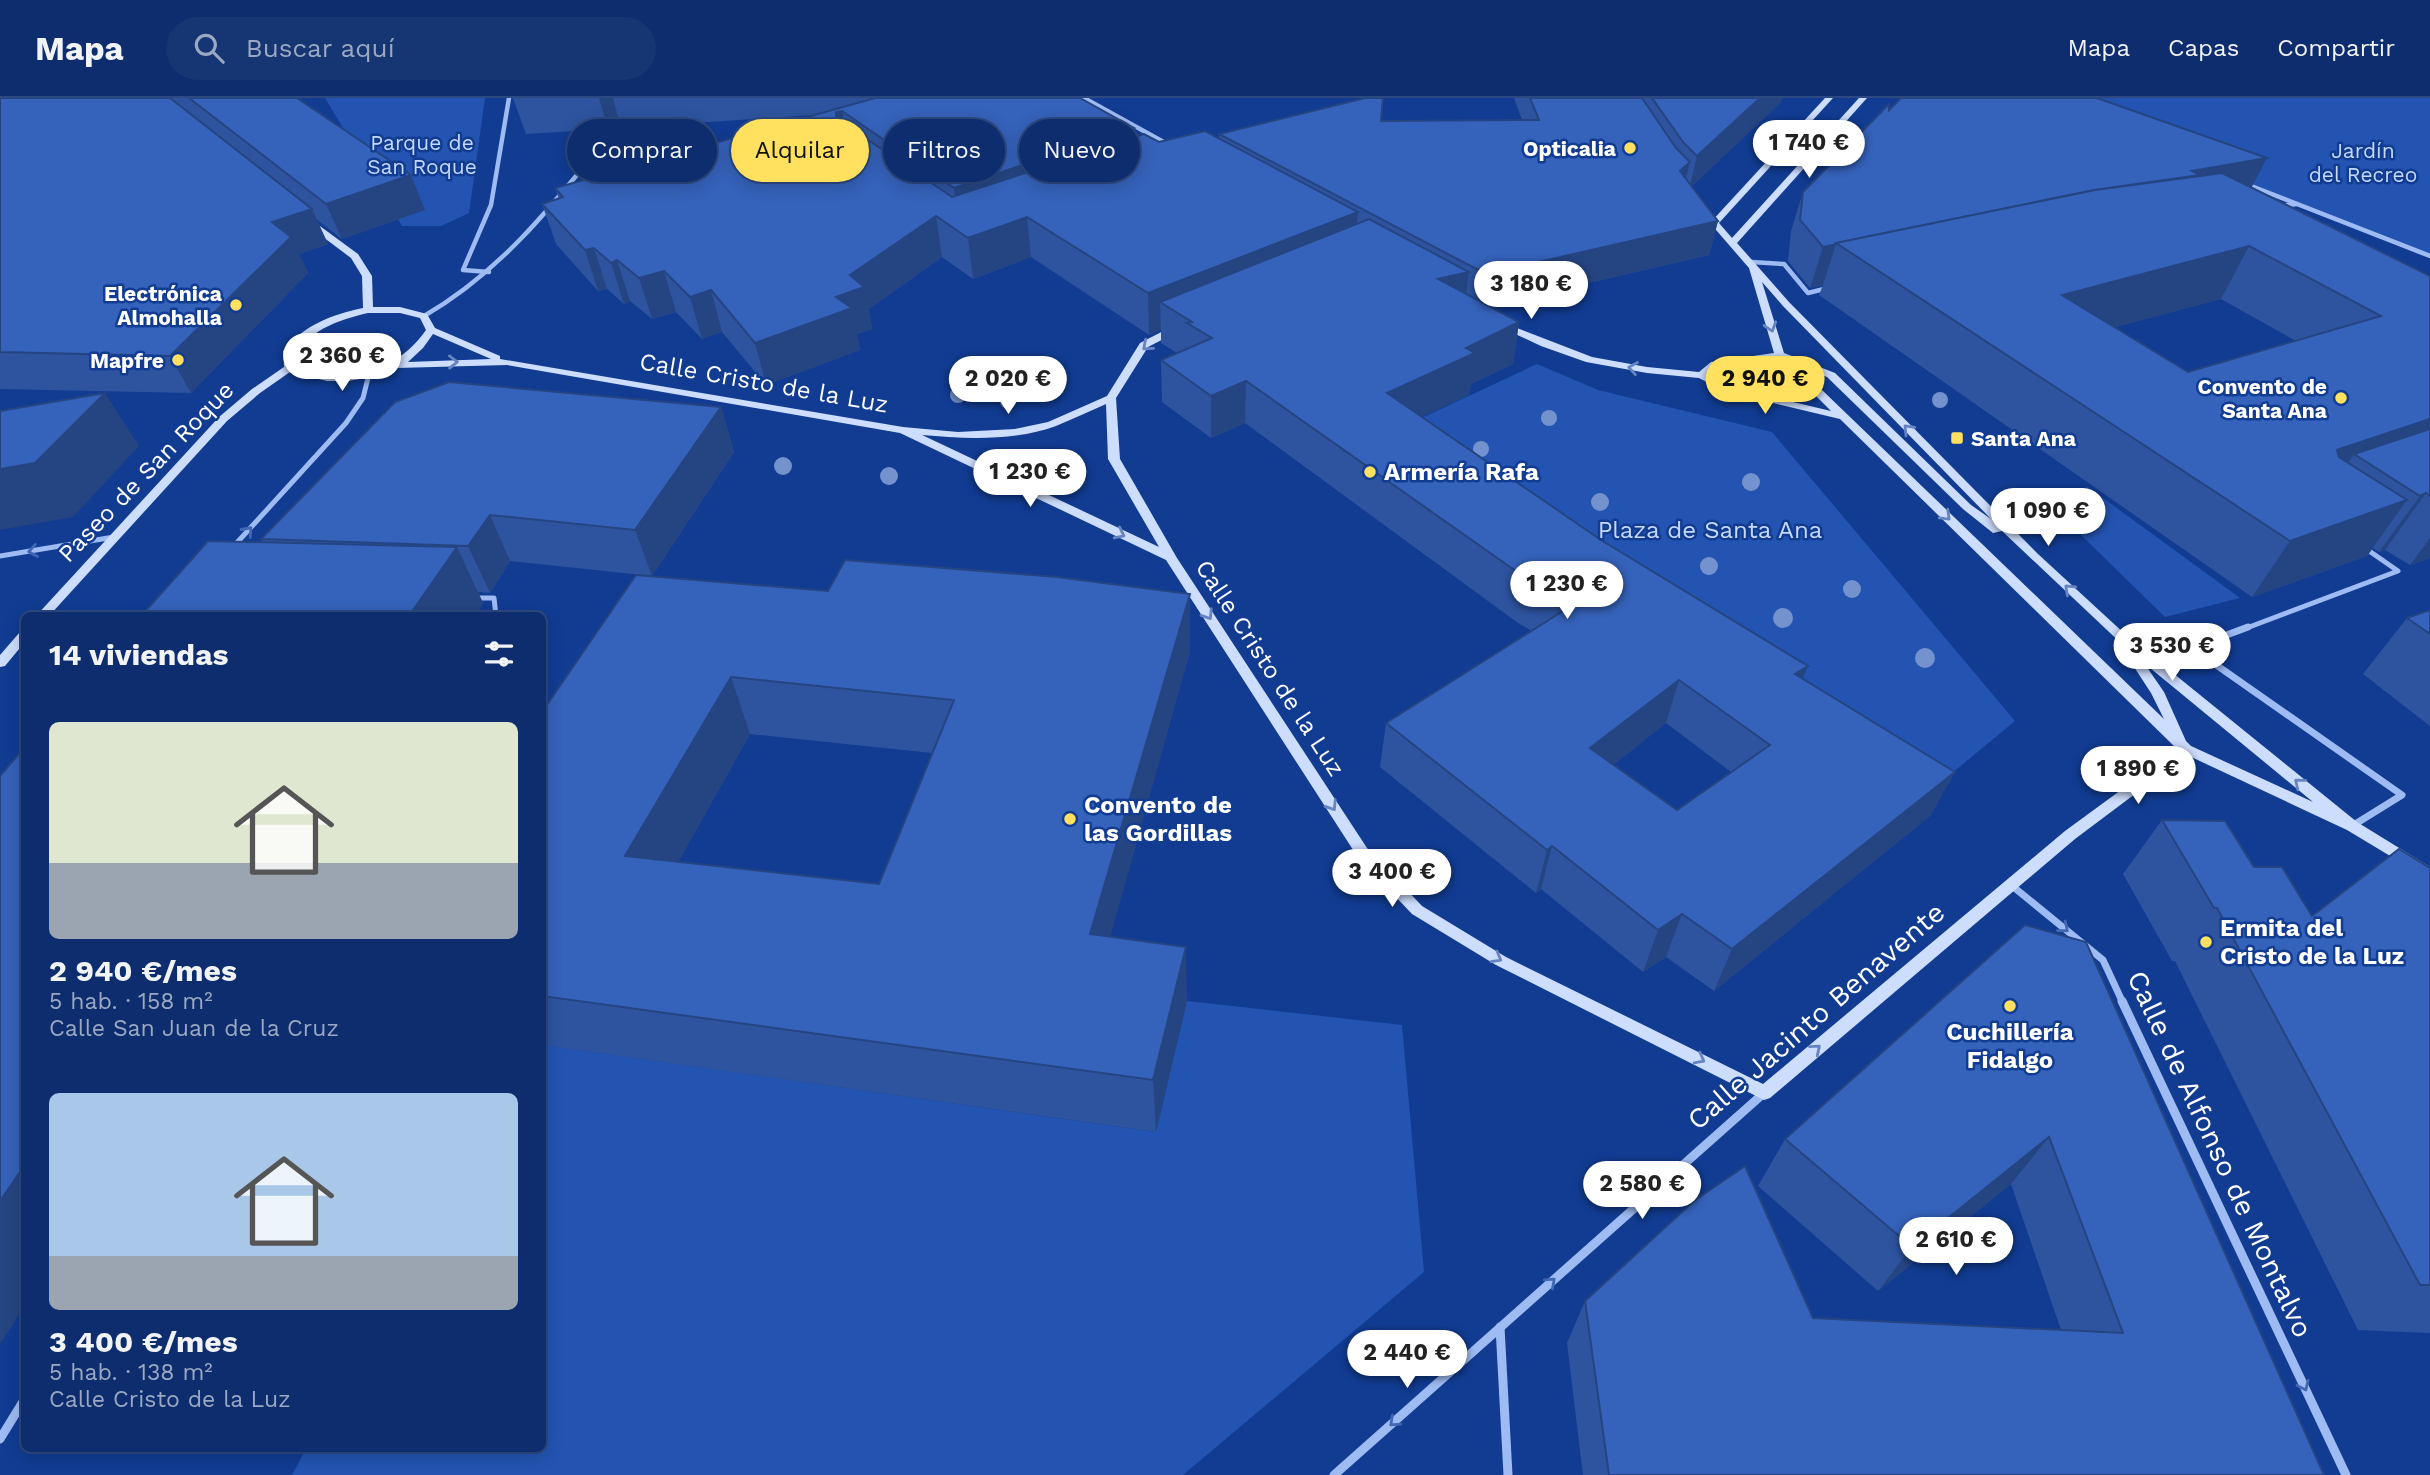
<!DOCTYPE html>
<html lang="es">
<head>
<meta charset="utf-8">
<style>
  :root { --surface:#0d2d6e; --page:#163573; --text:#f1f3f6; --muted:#9aa8c2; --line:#2d4981; --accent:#ffe15f }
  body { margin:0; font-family:"Work Sans",sans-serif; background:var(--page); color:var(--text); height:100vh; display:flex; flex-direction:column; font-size:26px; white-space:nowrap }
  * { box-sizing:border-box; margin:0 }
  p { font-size:23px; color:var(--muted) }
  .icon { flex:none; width:38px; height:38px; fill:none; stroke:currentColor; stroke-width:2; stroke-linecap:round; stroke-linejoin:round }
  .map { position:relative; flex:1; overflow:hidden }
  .panel { position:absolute; left:21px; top:514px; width:525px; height:840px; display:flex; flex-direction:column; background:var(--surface); border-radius:10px; box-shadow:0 4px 18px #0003,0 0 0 2px var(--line) }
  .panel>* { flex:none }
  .top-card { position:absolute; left:567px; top:21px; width:665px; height:63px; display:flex; gap:14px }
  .price { position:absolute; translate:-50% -60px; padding:0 16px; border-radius:24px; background:#fff; color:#222; font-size:23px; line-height:46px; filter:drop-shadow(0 2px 4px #0008) }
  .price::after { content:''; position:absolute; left:50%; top:42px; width:21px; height:16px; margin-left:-10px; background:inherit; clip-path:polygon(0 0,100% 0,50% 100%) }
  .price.on { background:var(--accent); color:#111 }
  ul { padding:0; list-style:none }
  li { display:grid; align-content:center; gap:14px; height:371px; padding:0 28px }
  li span { display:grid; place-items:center; height:217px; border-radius:10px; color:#555 }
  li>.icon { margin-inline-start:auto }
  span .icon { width:126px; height:126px; fill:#fffc; stroke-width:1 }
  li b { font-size:30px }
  h2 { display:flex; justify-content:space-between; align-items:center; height:84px; padding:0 28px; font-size:30px }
  .chip { padding:0 24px; border-radius:32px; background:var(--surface); box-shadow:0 4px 18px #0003,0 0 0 2px var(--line); font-size:24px; line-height:63px }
  .chip.on { background:var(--accent); color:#111 }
  header { display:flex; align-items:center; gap:42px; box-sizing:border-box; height:98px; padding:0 35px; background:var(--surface); border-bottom:2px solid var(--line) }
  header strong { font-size:33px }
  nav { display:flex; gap:38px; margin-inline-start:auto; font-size:24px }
  .search { width:490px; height:63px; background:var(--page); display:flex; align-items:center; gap:18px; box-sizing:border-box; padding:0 24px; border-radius:38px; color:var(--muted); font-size:26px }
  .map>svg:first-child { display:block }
  .green { fill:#2354b2 }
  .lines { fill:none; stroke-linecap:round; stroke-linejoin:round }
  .street-far3 { stroke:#9ebbf3; stroke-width:4.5 }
  .street-far2 { stroke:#9ebbf3; stroke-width:5 }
  .street-far1 { stroke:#9ebbf3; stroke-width:7 }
  .street { stroke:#9ebbf3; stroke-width:9 }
  .secondary { fill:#cdddfd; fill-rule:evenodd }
  .tree { fill:#7492cd }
  .wall { fill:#2e54a0; fill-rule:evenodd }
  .shaded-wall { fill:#254582 }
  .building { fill:#3562ba; stroke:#254582; stroke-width:2; fill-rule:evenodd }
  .oneway { stroke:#6684c2 }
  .oneway2 { stroke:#4268b4 }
  .poi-dot { fill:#ffe15f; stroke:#113c92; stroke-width:2.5 }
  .labels { text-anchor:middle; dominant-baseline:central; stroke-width:5; stroke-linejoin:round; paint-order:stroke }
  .far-park-label { font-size:21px; fill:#c5d9fd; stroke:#113c92 }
  .far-poi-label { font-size:21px; font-weight:bold; fill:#fff; stroke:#113c92; text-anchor:end }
  .street-label { font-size:24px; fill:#fff; stroke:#113c92 }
  .poi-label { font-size:24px; font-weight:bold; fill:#fff; stroke:#113c92; text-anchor:start }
  .park-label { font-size:24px; fill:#c5d9fd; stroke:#113c92 }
  .near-street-label { font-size:28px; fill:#fff; stroke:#113c92 }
</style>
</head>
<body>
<header>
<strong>Mapa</strong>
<div class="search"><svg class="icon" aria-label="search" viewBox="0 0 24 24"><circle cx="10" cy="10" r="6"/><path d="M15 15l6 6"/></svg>Buscar aquí</div>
<nav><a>Mapa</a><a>Capas</a><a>Compartir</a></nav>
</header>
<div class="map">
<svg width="2430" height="1377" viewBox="0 0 2430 1377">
  <rect width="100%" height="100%" fill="#113c92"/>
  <g class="green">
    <polygon points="325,0 485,0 469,115 441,128 402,128"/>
    <polygon points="2018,0 2430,0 2430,160"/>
    <polygon points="1537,266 1598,292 1772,334 2015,623 1923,699 1383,338"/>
    <polygon points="2088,389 2240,500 2165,519 2042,399"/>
    <polygon points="1187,903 1402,927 1424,1174 1183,1377 292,1377 306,1351 542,1351 543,947 1156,1034"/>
  </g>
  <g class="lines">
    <g class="street-far3">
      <polyline points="1084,0 1169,47"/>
      <polyline points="2246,86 2430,158"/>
      <polyline points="2280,108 2297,106"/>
      <polyline points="1751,164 1784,166 1808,195 1828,190"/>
      <polyline points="489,174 463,172 491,107 509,0"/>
      <path d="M424 218C509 169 564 92 625 18"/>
    </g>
    <g class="street-far2">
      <polyline points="233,449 346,325 363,300 369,276"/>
      <polyline points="0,458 114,439"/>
      <polyline points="474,500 494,500 496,518"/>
      <polyline points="2244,531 2398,473 2362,448"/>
    </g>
    <g class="street-far1">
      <polyline points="2248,529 2192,550 2402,697 2352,728"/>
      <polyline points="2011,787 2103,862 2123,905"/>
    </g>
    <g class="street">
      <polyline points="2122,903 2346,1377"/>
      <polyline points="1500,1229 1508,1377"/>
      <polyline points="0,1341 24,1302"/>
      <polyline points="1334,1377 1764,995"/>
    </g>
    <g class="secondary">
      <path d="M1825 0H1833L1719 125 1732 140 1859 0H1867L1737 145 1789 204 2038 456 2126 537 2357 724 2430 769V782L2347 732 2187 657 2075 741 1770 1000 1764 1002 1496 867 1412 816 1357 758 1166 462 900 335 507 267 397 270 372 279 348 283H327L290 274 260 295 227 323 49 518H36L219 319 252 291 284 269 283 253C304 227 331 217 363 210L362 178 351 160 303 124V120H309L358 156 372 178 373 209H400L427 216 435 230 500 258V261L903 329 958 334 1015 331 1048 324 1107 298 1140 245 1173 228H1181V232L1148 249 1116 300 1120 361 1177 460 1367 750 1422 808 1506 859 1763 986 2065 733 2177 651 1840 321 1726 294 1699 280 1647 275 1586 264 1541 248 1496 227 1504 225 1592 259 1647 269 1699 274 1711 264 1774 255 1749 170 1710 125ZM1762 184 1783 208 1991 421 1971 407 1835 275 1784 255ZM368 215H400L420 220 426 232C396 276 343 286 294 268L293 254C315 231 338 222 368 215ZM433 236 491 261 408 264 423 250ZM1778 260 1831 313 1734 290 1708 277 1718 269ZM1796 267 1827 279 1963 411 1993 435 2002 433 2125 549 2123 552 2151 595 2164 621ZM1106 306 1108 361 1159 449 922 337C966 341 1015 343 1056 328 1073 321 1090 313 1106 306ZM2144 565 2313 704 2191 648 2186 643 2164 594Z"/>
      <polygon points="24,533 24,545 5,568 0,569 0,557 20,534"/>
    </g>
  </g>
  <g class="tree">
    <circle cx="1030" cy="273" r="8"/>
    <circle cx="958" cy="297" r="8"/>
    <circle cx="1940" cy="302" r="8"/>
    <circle cx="1008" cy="303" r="8"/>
    <circle cx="1549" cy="320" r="8"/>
    <circle cx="1481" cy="351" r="8"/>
    <circle cx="783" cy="368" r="9"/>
    <circle cx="889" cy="378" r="9"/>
    <circle cx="1751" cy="384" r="9"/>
    <circle cx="1600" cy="404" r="9"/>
    <circle cx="1709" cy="468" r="9"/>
    <circle cx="1852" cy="491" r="9"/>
    <circle cx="1783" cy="520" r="10"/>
    <circle cx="1925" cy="560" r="10"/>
  </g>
  <g class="wall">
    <polygon points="0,0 297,0 411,77 425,112 342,141 316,121 328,146 299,156 308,175 191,295 0,291"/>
    <path d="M513 0H1080L1134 39 1159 44 1219 40V36L1381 23 1522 22 1514 0H1782L1781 4 1692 88 1718 123 1709 157 1490 208 1519 224 1513 266 1471 286 1469 297 1421 319 1601 442 1808 568 1802 581 1931 717 1714 893 1666 859 1643 874 1541 791 1536 795 1380 669 1386 625 1532 533 1518 525 1245 325 1211 340 1162 304 1161 262 1177 255 1161 245V232L1149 237 1031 159 973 181 942 159 869 211 872 231 857 236 860 252 766 287 722 234 702 241 676 214 652 221 630 203 624 206 607 191 598 193 556 146 542 106 559 101 555 90 813 17 621 30 618 19 608 31 526 36ZM1666 625 1731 674 1677 712 1613 667Z"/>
    <path d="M1889 12 2252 89 2430 178V460L2410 467 2385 452 2379 454 2373 450 2367 458 2252 499 1819 197 1823 187 1810 190 1788 163 1791 133 1803 94ZM2221 201 2296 243 2188 274 2115 229Z"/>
    <polygon points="721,309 734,354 652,478 510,463 490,495 478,494 483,505 475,518 141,518 263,444 261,441"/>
    <path d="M828 493 1190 496V553L1110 838 1187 903 1156 1034 542 947V614ZM750 636 932 655 879 786 678 764Z"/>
    <polygon points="2430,512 2430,628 2363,576 2407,520"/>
    <polygon points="2162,722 2254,769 2312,818 2430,770 2430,1235 2358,1232 2175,863 2172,863 2123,776"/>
    <polygon points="2025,827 2324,1377 1583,1377 1567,1245 1585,1203 1813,1220 2061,1232 2011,1086 1878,1193 1758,1088 1785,1041"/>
  </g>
  <g class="shaded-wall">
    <polygon points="599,0 613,0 618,19 608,31"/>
    <polygon points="1760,0 1782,0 1781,4 1689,91 1697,58"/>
    <polygon points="842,13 849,51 836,20 836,14"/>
    <polygon points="1134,30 1136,69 960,130 954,90"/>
    <polygon points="2267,60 2246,100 2192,73"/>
    <polygon points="1690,64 1682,97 1680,73"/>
    <polygon points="411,77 425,112 342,141 326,106"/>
    <polygon points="312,111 328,146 299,156 308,175 191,295 170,258 272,124"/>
    <polygon points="1358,114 1355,154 1160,204 1161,232 1149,237 1148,195"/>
    <polygon points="936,118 942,159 869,211 872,231 857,236 860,252 766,287 755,245 836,199 850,177"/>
    <polygon points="1027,119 1031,159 973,181 968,140"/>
    <polygon points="1718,123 1709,157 1481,210 1486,176"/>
    <polygon points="1836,146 1823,187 1810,190 1823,149"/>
    <polygon points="2249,148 2221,201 2037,250 2062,197"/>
    <polygon points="594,150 607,191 598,193 585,152"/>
    <polygon points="617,162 630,203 624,206 611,165"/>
    <polygon points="664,173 676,214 652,221 639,180"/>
    <polygon points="1469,174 1464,214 1438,181"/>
    <polygon points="711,192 722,234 702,241 690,199"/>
    <polygon points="1519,224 1513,266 1471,286 1469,297 1382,337 1387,295 1466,250"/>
    <polygon points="1246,283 1245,325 1211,340 1211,298"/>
    <polygon points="105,295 139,348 73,419 0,432 0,371"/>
    <polygon points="721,309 734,354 652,478 635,432"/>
    <polygon points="2430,321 2430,363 2354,356 2325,399 2337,352"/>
    <polygon points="2426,395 2385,452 2379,454 2420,398"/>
    <polygon points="2407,402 2367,458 2252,499 2290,443"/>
    <polygon points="490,417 510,463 490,495 468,448"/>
    <polygon points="2430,440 2430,460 2410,467"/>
    <polygon points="457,449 483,505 475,518 409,518"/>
    <polygon points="1190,496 1190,553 1096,890 1090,836"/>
    <polygon points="1808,568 1790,612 1795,576"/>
    <polygon points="731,579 750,636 650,814 625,758"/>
    <polygon points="1679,582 1666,625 1579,694 1590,650"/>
    <polygon points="1955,674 1931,717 1714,893 1732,851"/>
    <polygon points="1552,748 1541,791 1536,795 1547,752"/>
    <polygon points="1682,816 1666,859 1643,874 1658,832"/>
    <polygon points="1186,849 1187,903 1156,1034 1153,982"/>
    <polygon points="2049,1039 2011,1086 1878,1193 1912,1149"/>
    <polygon points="24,1068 24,1209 0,1246 0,1103"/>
  </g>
  <g class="building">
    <polygon points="0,0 170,0 312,111 272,124 291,139 170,258 0,254"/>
    <polygon points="189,0 297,0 411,77 326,106"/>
    <polygon points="875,0 1080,0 1134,30 954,90 842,13 836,14 836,20 952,99 1144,36 1159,44 1205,33 1358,114 1148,195 1027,119 968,140 936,118 850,177 864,189 836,199 852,210 755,245 711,192 690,199 664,173 639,180 617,162 611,165 594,150 585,152 542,106 563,99 555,90"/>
    <polygon points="1365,0 1383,0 1381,23 1539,22 1530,0 1642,0 1676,50 1690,64 1680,73 1718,123 1486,176 1219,36"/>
    <polygon points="1652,0 1760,0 1697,58 1683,44"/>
    <polygon points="1901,0 2097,0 2267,60 2192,73 2200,77 2095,92 1836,145 1837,146 1823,149 1800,122 1803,94 1889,6 1889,12"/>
    <path d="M2222 75 2430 178V321L2337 352 2339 359 2407 402 2290 443 1836 145 2095 92ZM2249 148 2381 218 2188 274 2062 197Z"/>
    <path d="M1369 121 1469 174 1438 181 1519 224 1466 250 1475 255 1387 295 1601 442 1808 568 1795 576 1955 674 1732 851 1682 816 1658 832 1552 748 1547 752 1386 625 1574 506 1527 481 1246 283 1211 298 1161 262 1212 240 1187 225 1192 224 1160 204ZM1679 582 1770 647 1677 712 1590 650Z"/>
    <polygon points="449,284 721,309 635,432 490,417 468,448 261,441 395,304"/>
    <polygon points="105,295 35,365 0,371 0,313"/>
    <polygon points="2430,331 2430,398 2426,395 2420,398 2354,356"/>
    <polygon points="208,443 457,449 409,518 141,518"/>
    <path d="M845 462 1057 479 1190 496 1090 836 1186 849 1153 982 542 898V614L636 477 828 493ZM731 579 954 602 879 786 625 758Z"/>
    <polygon points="2430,512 2430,536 2407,520"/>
    <polygon points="24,650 24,1068 0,1103 0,678"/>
    <polygon points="2162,722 2225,723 2254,769 2282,769 2312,818 2399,751 2430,770 2430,1187 2420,1187 2217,810 2214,810"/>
    <polygon points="2025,827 2086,844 2324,1377 1609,1377 1585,1203 1694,1103 1745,1068 1813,1220 2123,1235 2049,1039 1912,1149 1785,1041"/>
  </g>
  <defs><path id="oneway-chevron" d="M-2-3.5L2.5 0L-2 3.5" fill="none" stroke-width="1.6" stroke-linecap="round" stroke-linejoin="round" transform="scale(1.75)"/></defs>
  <g class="oneway">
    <use href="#oneway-chevron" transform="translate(1771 229) rotate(72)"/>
    <use href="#oneway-chevron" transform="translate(1147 248) rotate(139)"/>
    <use href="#oneway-chevron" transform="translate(453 264) rotate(-1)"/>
    <use href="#oneway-chevron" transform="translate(1633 270) rotate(-170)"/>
    <use href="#oneway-chevron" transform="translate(1908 331) rotate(-134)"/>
    <use href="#oneway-chevron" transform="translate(1946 418) rotate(44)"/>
    <use href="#oneway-chevron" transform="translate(1120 436) rotate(26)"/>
    <use href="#oneway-chevron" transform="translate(2069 491) rotate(-137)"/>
    <use href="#oneway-chevron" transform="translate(1208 517) rotate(57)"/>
    <use href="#oneway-chevron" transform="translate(2299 685) rotate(-141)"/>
    <use href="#oneway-chevron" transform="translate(1332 708) rotate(57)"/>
    <use href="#oneway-chevron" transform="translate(1497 860) rotate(30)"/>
    <use href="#oneway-chevron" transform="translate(1816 951) rotate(-40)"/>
    <use href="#oneway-chevron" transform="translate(1700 961) rotate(28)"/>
  </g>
  <g class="oneway2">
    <use href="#oneway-chevron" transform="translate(248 433) rotate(-48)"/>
    <use href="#oneway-chevron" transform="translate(33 453) rotate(170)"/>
    <use href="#oneway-chevron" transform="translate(2064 830) rotate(39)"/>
    <use href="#oneway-chevron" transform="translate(1551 1184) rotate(-42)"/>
    <use href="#oneway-chevron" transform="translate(2304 1288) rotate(65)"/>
    <use href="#oneway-chevron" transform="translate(1394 1324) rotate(138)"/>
  </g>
  <g class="poi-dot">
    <circle cx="1630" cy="50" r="7"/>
    <circle cx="236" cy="207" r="7"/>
    <circle cx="178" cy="262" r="7"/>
    <circle cx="2341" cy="300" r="7"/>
    <rect x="1950" y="333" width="14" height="14" rx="3.5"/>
    <circle cx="1370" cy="374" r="7"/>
    <circle cx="1070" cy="721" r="7"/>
    <circle cx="2206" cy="844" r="7"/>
    <circle cx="2010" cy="908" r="7"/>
  </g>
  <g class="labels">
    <g class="far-park-label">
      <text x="422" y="44">Parque de<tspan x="422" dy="24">San Roque</tspan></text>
      <text x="2363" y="52">Jardín<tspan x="2363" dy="24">del Recreo</tspan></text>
    </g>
    <g class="far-poi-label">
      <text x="1616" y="50">Opticalia</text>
      <text x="222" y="195">Electrónica<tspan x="222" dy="24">Almohalla</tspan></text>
      <text x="164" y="262">Mapfre</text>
      <text x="2327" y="288">Convento de<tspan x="2327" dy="24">Santa Ana</tspan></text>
      <text x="1971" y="340" text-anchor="start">Santa Ana</text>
    </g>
    <g class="street-label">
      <text transform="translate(764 285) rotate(10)">Calle Cristo de la Luz</text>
      <text transform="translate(146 374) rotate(-46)">Paseo de San Roque</text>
      <text transform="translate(1270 570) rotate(57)">Calle Cristo de la Luz</text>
    </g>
    <g class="poi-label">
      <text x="1384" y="374">Armería Rafa</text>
      <text x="1084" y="707">Convento de<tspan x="1084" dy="28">las Gordillas</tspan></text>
      <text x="2220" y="830">Ermita del<tspan x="2220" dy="28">Cristo de la Luz</tspan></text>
      <text x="2010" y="934" text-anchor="middle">Cuchillería<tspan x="2010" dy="28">Fidalgo</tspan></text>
    </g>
    <g class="park-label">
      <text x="1710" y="432">Plaza de Santa Ana</text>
    </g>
    <g class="near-street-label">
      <text transform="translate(1816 918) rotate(-41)">Calle Jacinto Benavente</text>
      <text transform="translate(2220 1056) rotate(65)">Calle de Alfonso de Montalvo</text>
    </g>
  </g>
</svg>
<b class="price" style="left:1809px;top:82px">1 740 €</b>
<b class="price" style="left:1531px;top:223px">3 180 €</b>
<b class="price" style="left:342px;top:295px">2 360 €</b>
<b class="price" style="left:1008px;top:318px">2 020 €</b>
<b class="price on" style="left:1765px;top:318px">2 940 €</b>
<b class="price" style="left:1030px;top:411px">1 230 €</b>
<b class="price" style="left:2048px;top:450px">1 090 €</b>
<b class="price" style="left:1567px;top:523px">1 230 €</b>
<b class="price" style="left:2172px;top:585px">3 530 €</b>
<b class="price" style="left:2138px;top:708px">1 890 €</b>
<b class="price" style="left:1392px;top:811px">3 400 €</b>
<b class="price" style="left:1642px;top:1123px">2 580 €</b>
<b class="price" style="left:1956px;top:1179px">2 610 €</b>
<b class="price" style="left:1407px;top:1292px">2 440 €</b>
<div class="top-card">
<a class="chip">Comprar</a>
<a class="chip on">Alquilar</a>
<a class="chip">Filtros</a>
<a class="chip">Nuevo</a>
</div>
<section class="panel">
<h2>14 viviendas<svg class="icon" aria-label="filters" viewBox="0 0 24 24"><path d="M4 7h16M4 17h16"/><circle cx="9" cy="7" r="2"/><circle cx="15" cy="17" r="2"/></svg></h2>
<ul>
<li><span style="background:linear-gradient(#dfe7d0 65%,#9aa5b1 0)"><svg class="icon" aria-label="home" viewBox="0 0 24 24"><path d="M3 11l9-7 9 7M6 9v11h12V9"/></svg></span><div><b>2 940 €/mes</b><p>5 hab. · 158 m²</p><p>Calle San Juan de la Cruz</p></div></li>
<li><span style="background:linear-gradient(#a9c7e8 75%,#9aa5b1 0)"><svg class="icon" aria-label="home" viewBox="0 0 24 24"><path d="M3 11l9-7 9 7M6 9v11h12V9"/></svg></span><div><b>3 400 €/mes</b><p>5 hab. · 138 m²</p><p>Calle Cristo de la Luz</p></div></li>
</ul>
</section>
</div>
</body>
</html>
